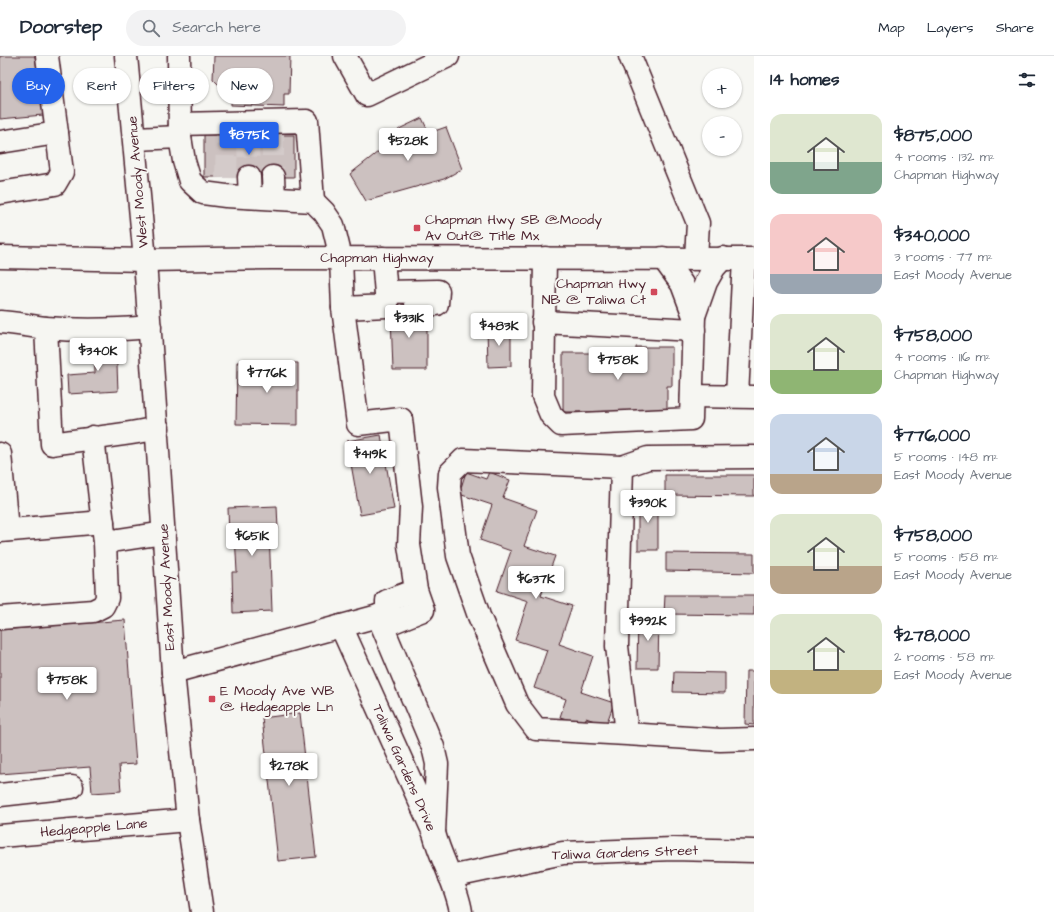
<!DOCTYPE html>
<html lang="en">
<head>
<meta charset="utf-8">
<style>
  :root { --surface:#fff; --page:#f2f2f3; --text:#1f2937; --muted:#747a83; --line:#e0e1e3; --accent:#2563eb }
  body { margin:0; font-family:"Architects Daughter",sans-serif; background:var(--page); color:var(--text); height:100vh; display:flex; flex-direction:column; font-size:15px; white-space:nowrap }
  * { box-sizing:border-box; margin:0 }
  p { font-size:13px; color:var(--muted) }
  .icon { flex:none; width:22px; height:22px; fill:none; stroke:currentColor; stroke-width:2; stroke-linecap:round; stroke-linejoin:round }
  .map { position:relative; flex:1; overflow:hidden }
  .sheet { display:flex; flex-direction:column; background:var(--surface); width:300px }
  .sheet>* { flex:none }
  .guide { position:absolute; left:12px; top:12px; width:380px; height:36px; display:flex; gap:8px }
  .fabs { position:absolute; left:702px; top:12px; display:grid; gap:8px }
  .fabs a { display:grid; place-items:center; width:40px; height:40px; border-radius:50%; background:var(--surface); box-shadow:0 1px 3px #0004; font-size:20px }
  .price { position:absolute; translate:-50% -34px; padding:0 9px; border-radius:4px; background:#fff; color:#222; font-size:13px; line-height:26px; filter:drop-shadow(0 1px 2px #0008) }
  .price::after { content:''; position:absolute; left:50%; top:24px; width:12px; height:9px; margin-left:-6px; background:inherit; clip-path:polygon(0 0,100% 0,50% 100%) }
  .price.current { background:var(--accent); color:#fff }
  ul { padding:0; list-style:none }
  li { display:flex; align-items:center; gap:12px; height:100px; padding:0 16px }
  li span { display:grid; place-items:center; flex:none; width:112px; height:80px; border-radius:12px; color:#555 }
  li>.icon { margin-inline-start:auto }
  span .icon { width:48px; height:48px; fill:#fffc; stroke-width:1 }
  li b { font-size:17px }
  h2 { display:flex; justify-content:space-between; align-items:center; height:48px; padding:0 16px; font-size:17px }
  .tag { padding:0 14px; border-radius:18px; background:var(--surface); box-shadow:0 1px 3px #0004; font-size:14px; line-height:36px }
  .tag.current { background:var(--accent); color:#fff }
  header { display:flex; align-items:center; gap:24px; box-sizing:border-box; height:56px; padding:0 20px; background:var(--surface); border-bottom:1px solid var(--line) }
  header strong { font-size:19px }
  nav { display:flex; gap:22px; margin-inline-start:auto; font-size:14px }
  .search { width:280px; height:36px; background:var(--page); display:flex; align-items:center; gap:10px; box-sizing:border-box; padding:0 14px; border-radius:22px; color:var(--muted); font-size:15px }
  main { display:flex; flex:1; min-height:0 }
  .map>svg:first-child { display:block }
  .building { fill:#ccc1c0; stroke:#4a1f2b }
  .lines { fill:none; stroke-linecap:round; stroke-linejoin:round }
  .minor-tunnel { stroke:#d4cbca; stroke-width:22; stroke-dasharray:22 11; stroke-linecap:butt }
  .minor-casing { stroke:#4a1f2b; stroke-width:25 }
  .major-casing { stroke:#4a1f2b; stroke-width:25 }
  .highway-casing { stroke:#4a1f2b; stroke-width:25 }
  .minor { stroke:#f6f6f2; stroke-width:22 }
  .major { stroke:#f6f6f2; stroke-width:22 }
  .highway { stroke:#f6f6f2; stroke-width:22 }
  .poi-dot { fill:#d1495b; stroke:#f6f6f2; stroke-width:1.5 }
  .labels { text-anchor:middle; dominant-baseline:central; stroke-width:4; stroke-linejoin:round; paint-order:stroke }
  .street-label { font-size:14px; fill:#4a1f2b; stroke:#f6f6f2 }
  .poi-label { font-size:14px; fill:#4a1f2b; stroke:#f6f6f2; text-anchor:start }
</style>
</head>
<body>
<header>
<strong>Doorstep</strong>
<div class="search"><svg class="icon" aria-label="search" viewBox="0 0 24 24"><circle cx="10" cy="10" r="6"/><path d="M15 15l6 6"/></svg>Search here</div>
<nav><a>Map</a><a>Layers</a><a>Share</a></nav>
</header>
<main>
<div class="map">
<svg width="754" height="856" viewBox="0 0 754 856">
  <rect width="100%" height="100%" fill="#f6f6f2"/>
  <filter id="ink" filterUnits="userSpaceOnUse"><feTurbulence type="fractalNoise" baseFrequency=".025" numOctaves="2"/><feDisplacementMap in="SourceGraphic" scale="8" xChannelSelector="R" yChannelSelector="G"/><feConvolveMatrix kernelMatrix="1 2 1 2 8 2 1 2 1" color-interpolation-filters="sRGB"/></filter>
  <g filter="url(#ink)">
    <g class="building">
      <polygon points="0,0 35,0 43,59 0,63"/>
      <polygon points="214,0 290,0 289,38 284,38 284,51 231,49 231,38 227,37 213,23"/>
      <polygon points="422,62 429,77 446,71 462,113 444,123 366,145 350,118 383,92 381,87 401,72"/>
      <rect x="204" y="79" width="90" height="42"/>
      <polygon points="404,243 414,244 420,260 427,261 427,314 393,314 391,260 398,260"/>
      <polygon points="487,271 511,271 511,310 488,311"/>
      <polygon points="116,284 118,335 68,338 67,319 95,317 94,285"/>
      <polygon points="636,291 672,291 672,330 667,330 667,356 563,356 563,297 636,297"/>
      <polygon points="237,306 298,307 298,369 236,368"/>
      <polygon points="381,379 394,453 360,459 347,385"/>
      <polygon points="466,416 486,423 489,416 510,424 503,442 537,454 524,490 555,500 541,540 572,550 559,588 593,600 581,636 614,647 606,669 586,662 584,668 560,661 566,643 534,632 547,594 515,584 528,545 497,535 511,495 480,484 492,449 459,438"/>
      <polygon points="665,419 754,419 754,440 665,439"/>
      <rect x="638" y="442" width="20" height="52"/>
      <polygon points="277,450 278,473 269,474 272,555 233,557 232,516 237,516 235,479 229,480 228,452"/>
      <polygon points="666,497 754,498 754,517 666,515"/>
      <polygon points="665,539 754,539 754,559 664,558"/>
      <polygon points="638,560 659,560 658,612 637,612"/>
      <polygon points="125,564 136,708 119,709 121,735 92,737 90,711 0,718 0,574"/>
      <polygon points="746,615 754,615 754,669 745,668"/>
      <polygon points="674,616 725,617 725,637 673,636"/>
      <polygon points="300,657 316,801 278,805 262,662"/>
    </g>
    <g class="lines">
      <g class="minor-tunnel">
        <polyline points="273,78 273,121"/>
        <polyline points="248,79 249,121"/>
        <polyline points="226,122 227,79"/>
      </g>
      <g class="minor-casing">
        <g id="minor">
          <polyline points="126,0 145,204"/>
          <polyline points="179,0 180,81"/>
          <polyline points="345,0 367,39 448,0"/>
          <polyline points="630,0 698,167 696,202"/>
          <polyline points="180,68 307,65 313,145"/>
          <polyline points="135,83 180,81 184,105 190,125 203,137 226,140 313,145 324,156 333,169 341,202 343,252 358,368 401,363 411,451 409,489 416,534 423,554 393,566 387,556"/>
          <polyline points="0,86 57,77"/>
          <polyline points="249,121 250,141"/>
          <polyline points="273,121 274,142"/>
          <polyline points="0,137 55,128 62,116 47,0"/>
          <polyline points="545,202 543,340 551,359 561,369 691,363 694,260 706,226 714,212 723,202"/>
          <polyline points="663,202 682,228 694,260"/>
          <polyline points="386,236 438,235 437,248 416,249"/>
          <polyline points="343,252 387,250 383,202"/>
          <path d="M0 266C16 267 30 270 46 272 80 275 116 274 150 271"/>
          <polyline points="543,266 694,274"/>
          <path d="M46 272 52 388C87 382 123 380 158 372"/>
          <polyline points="692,340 754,341"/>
          <polyline points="737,340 744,203"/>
          <polyline points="93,381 105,486 164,477"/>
          <polyline points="0,398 7,474"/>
          <polyline points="622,411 648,402 754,401"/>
          <polyline points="0,475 103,466"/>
          <polyline points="378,560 387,556 387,545 416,534"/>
          <polyline points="0,562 93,555 103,550 107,542 105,486"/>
          <path d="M341 570 434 777C441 804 457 829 461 856"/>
          <polyline points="173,616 378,560 433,691 437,708 434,777"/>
          <polyline points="627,678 536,673 517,648 479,560 458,500 449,431 450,417 463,404 622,411 617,590 627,678 720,684 754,683"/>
          <polyline points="0,739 72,731"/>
          <polyline points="0,780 188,764"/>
          <polyline points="450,821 563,797 673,793 754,795"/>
        </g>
      </g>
      <g class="major-casing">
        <polyline id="major" points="145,204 173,616 188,764 202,856"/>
      </g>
      <g class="highway-casing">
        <polyline id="highway" points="0,201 145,204 271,202 754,203"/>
      </g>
      <use href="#minor" class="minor"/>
      <use href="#major" class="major"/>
      <use href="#highway" class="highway"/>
    </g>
  </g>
  <g class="poi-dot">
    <rect x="413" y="168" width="8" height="8" rx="2"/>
    <rect x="650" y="232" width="8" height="8" rx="2"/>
    <rect x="208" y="639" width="8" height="8" rx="2"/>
  </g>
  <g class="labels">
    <g class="street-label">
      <text transform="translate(138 126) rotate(-95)">West Moody Avenue</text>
      <text x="377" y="202">Chapman Highway</text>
      <text transform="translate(167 531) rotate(-93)">East Moody Avenue</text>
      <text transform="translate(404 712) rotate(66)">Taliwa Gardens Drive</text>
      <text transform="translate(94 772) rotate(-5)">Hedgeapple Lane</text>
      <text transform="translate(625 797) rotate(-2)">Taliwa Gardens Street</text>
    </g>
    <g class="poi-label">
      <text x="425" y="164">Chapman Hwy SB @Moody<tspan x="425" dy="16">Av Out@ Title Mx</tspan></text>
      <text x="646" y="228" text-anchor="end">Chapman Hwy<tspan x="646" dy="16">NB @ Taliwa Ct</tspan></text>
      <text x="220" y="635">E Moody Ave WB<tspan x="220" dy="16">@ Hedgeapple Ln</tspan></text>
    </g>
  </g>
</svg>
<div class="fabs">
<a>+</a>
<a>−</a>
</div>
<b class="price current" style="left:249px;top:100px">$875K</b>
<b class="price" style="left:408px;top:106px">$528K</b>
<b class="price" style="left:409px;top:283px">$331K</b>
<b class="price" style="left:499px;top:291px">$483K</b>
<b class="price" style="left:98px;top:316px">$340K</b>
<b class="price" style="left:618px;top:325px">$758K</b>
<b class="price" style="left:267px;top:338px">$776K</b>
<b class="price" style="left:370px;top:419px">$419K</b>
<b class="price" style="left:648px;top:468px">$390K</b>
<b class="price" style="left:252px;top:501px">$651K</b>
<b class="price" style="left:536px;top:544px">$637K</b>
<b class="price" style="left:648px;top:586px">$992K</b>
<b class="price" style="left:67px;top:645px">$758K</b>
<b class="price" style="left:289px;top:731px">$278K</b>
<div class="guide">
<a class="tag current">Buy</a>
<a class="tag">Rent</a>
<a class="tag">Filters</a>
<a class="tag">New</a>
</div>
</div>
<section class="sheet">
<h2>14 homes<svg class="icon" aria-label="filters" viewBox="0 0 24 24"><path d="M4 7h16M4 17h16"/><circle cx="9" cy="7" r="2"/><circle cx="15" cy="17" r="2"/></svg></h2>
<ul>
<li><span style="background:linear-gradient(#dfe7d0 60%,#7fa58c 0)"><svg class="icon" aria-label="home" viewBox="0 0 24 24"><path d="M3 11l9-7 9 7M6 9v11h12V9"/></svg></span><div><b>$875,000</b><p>4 rooms · 132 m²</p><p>Chapman Highway</p></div></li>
<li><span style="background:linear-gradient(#f6c9c9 75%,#9aa5b1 0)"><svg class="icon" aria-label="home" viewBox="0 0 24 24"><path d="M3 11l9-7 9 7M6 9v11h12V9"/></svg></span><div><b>$340,000</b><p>3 rooms · 77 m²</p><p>East Moody Avenue</p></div></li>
<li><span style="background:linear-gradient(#dfe7d0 70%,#8fb573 0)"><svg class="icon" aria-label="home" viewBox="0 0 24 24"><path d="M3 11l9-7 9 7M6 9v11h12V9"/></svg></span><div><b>$758,000</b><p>4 rooms · 116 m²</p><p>Chapman Highway</p></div></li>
<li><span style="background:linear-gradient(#c9d6e8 75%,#b9a48a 0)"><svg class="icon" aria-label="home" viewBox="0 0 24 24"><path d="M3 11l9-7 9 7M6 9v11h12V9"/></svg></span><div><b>$776,000</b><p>5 rooms · 148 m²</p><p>East Moody Avenue</p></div></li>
<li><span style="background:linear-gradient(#dfe7d0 65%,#b9a48a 0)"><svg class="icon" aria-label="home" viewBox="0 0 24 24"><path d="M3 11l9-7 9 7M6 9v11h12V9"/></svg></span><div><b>$758,000</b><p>5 rooms · 158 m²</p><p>East Moody Avenue</p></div></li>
<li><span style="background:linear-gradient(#dfe7d0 70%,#c2b280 0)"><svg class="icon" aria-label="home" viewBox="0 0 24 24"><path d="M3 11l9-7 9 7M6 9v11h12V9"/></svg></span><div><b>$278,000</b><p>2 rooms · 58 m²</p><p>East Moody Avenue</p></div></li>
</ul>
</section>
</main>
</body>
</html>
